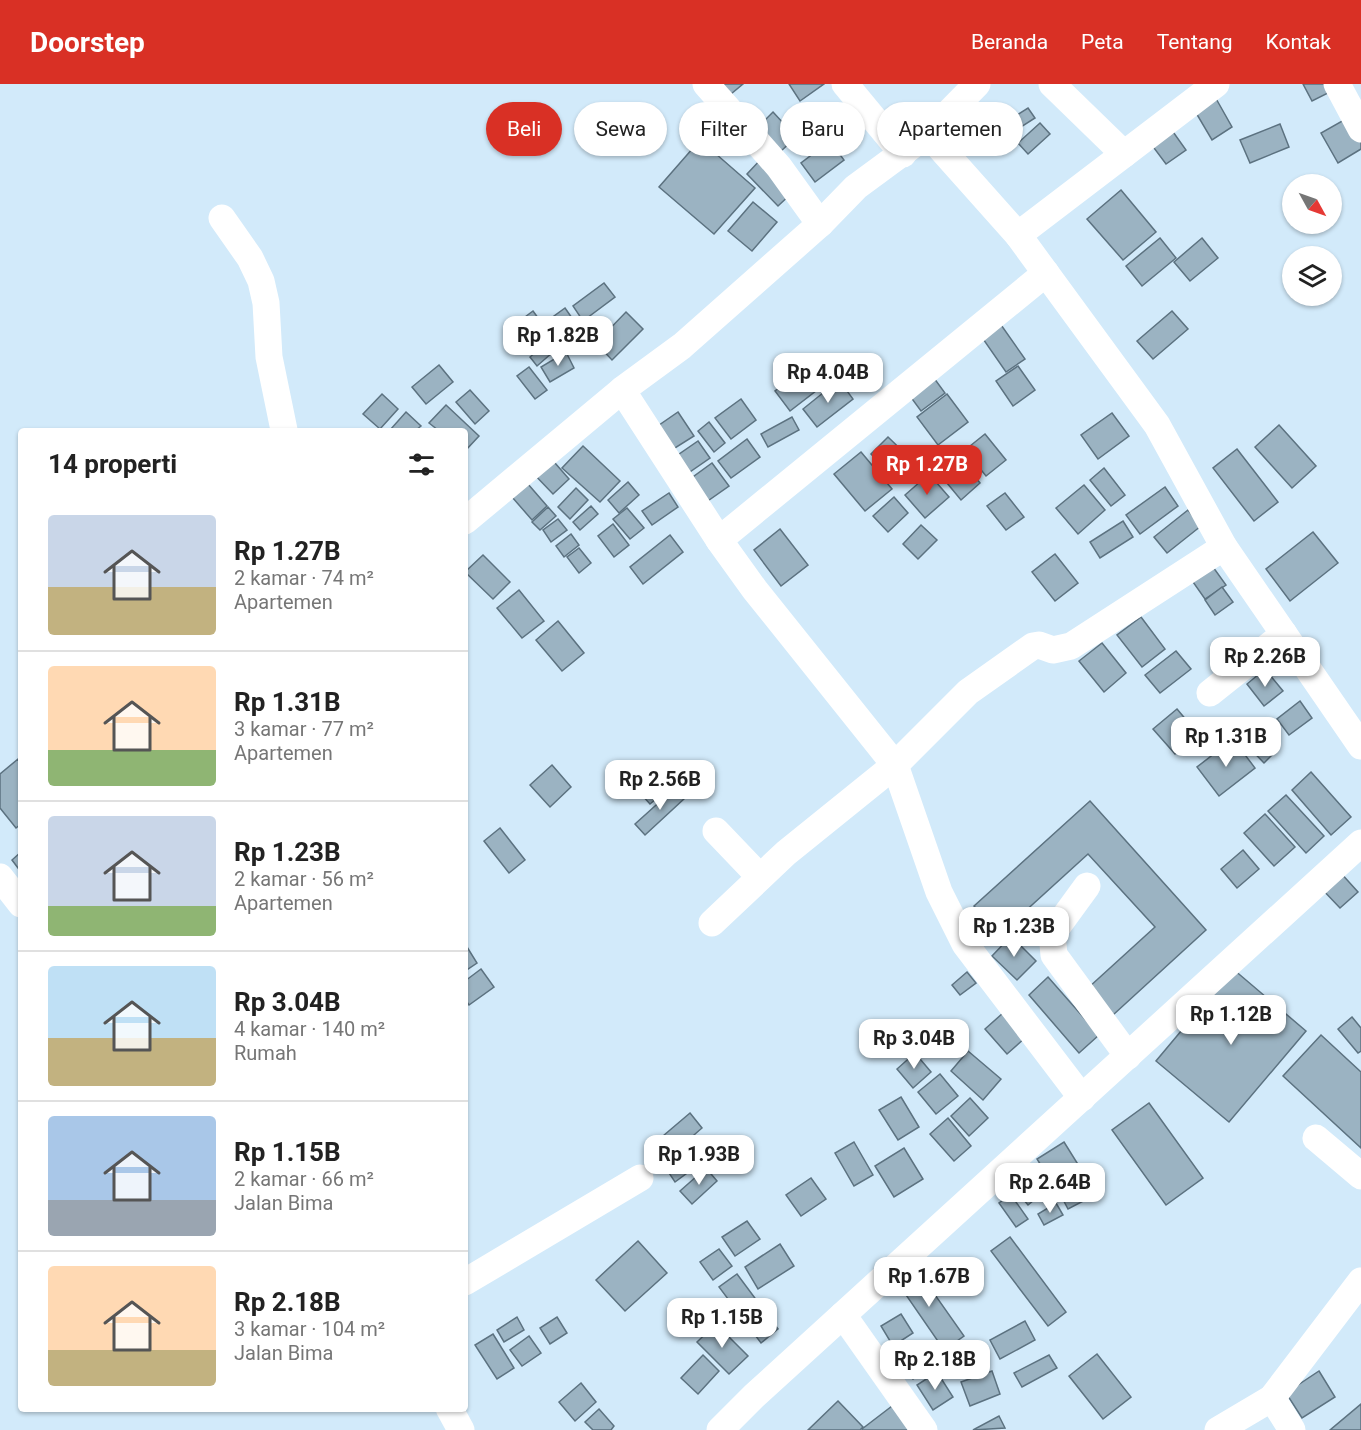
<!DOCTYPE html>
<html lang="id">
<head>
<meta charset="utf-8">
<style>
  :root { --surface:#fff; --page:#f2f2f2; --text:#222; --muted:#767676; --line:#e0e0e0; --accent:#d93025 }
  body { margin:0; font-family:Roboto,sans-serif; background:var(--page); color:var(--text); height:100vh; display:flex; flex-direction:column; font-size:22px; white-space:nowrap }
  * { box-sizing:border-box; margin:0 }
  p { font-size:20px; color:var(--muted) }
  .icon { flex:none; width:33px; height:33px; fill:none; stroke:currentColor; stroke-width:2; stroke-linecap:round; stroke-linejoin:round }
  .map { position:relative; flex:1; overflow:hidden }
  .panel { position:absolute; left:18px; top:344px; width:450px; height:984px; display:flex; flex-direction:column; background:var(--surface); border-radius:6px; box-shadow:0 2px 4px #0004 }
  .panel>* { flex:none }
  .top-card { position:absolute; left:486px; top:18px; width:570px; height:54px; display:flex; gap:12px }
  .needle { width:39px; rotate:130deg }
  .buttons { position:absolute; left:1282px; top:90px; display:grid; gap:12px }
  .buttons a { display:grid; place-items:center; width:60px; height:60px; border-radius:50%; background:var(--surface); box-shadow:0 2px 4px #0004; font-size:30px }
  .price { position:absolute; translate:-50% -51px; padding:0 14px; border-radius:12px; background:#fff; color:#222; font-size:20px; line-height:39px; filter:drop-shadow(0 2px 3px #0008) }
  .price::after { content:''; position:absolute; left:50%; top:36px; width:18px; height:14px; margin-left:-9px; background:inherit; clip-path:polygon(0 0,100% 0,50% 100%) }
  .price.selected { background:var(--accent); color:#fff }
  ul { padding:0; list-style:none }
  li { display:flex; align-items:center; gap:18px; height:150px; padding:0 30px }
  li+li { border-top:2px solid var(--line) }
  li span { display:grid; place-items:center; flex:none; width:168px; height:120px; border-radius:6px; color:#555 }
  li>.icon { margin-inline-start:auto }
  span .icon { width:72px; height:72px; fill:#fffc; stroke-width:1 }
  li b { font-size:26px }
  h2 { display:flex; justify-content:space-between; align-items:center; height:72px; padding:0 30px; font-size:26px }
  .tag { padding:0 21px; border-radius:27px; background:var(--surface); box-shadow:0 2px 4px #0004; font-size:21px; line-height:54px }
  .tag.selected { background:var(--accent); color:#fff }
  header { display:flex; align-items:center; gap:36px; box-sizing:border-box; height:84px; padding:0 30px; background:var(--accent); color:#fff }
  header strong { font-size:28px }
  nav { display:flex; gap:33px; margin-inline-start:auto; font-size:21px }
  .map>svg:first-child { display:block }
  .building { fill:#9bb3c2; stroke:#5c7280; stroke-width:1.5 }
  .lines { fill:none; stroke-linecap:round; stroke-linejoin:round }
  .minor { stroke:#fff; stroke-width:27 }
</style>
</head>
<body>
<header>
<strong>Doorstep</strong>
<nav><a>Beranda</a><a>Peta</a><a>Tentang</a><a>Kontak</a></nav>
</header>
<div class="map">
<svg width="1361" height="1346" viewBox="0 0 1361 1346">
  <rect width="100%" height="100%" fill="#d2eafa"/>
  <g class="building">
    <polygon points="723,0 743,0 731,10"/>
    <polygon points="789,0 824,0 800,17"/>
    <polygon points="1303,0 1328,0 1332,7 1312,17"/>
    <polygon points="1214,11 1232,43 1212,56 1192,22"/>
    <polygon points="1028,24 1035,34 1010,50 1003,40"/>
    <polygon points="773,28 796,53 779,69 756,45"/>
    <polygon points="1351,32 1361,50 1361,65 1338,79 1321,49"/>
    <polygon points="1040,39 1050,50 1028,70 1018,59"/>
    <polygon points="1280,40 1289,63 1250,79 1240,56"/>
    <polygon points="1171,45 1186,66 1166,80 1151,60"/>
    <polygon points="700,56 755,104 714,150 659,103"/>
    <polygon points="830,57 844,76 815,98 801,79"/>
    <polygon points="762,74 794,107 778,122 747,90"/>
    <polygon points="1121,106 1156,148 1123,176 1087,135"/>
    <polygon points="753,118 777,138 752,167 728,147"/>
    <polygon points="1160,154 1176,174 1142,202 1126,182"/>
    <polygon points="1202,154 1218,174 1190,197 1174,178"/>
    <polygon points="604,199 615,213 583,237 573,222"/>
    <polygon points="565,224 586,254 570,265 550,235"/>
    <polygon points="533,227 549,249 524,267 509,245"/>
    <polygon points="1172,227 1188,245 1153,275 1137,257"/>
    <polygon points="626,228 643,245 612,276 596,259"/>
    <polygon points="999,238 1025,275 1006,288 981,252"/>
    <polygon points="553,253 560,262 537,282 530,273"/>
    <polygon points="566,268 574,284 550,298 541,283"/>
    <polygon points="815,277 830,296 790,327 775,307"/>
    <polygon points="439,281 453,298 426,320 412,303"/>
    <polygon points="1018,282 1035,306 1013,322 996,297"/>
    <polygon points="529,283 547,306 535,315 517,292"/>
    <polygon points="931,290 945,309 921,327 907,308"/>
    <polygon points="839,296 853,315 817,343 803,325"/>
    <polygon points="470,306 489,327 475,340 456,318"/>
    <polygon points="382,310 398,325 380,345 363,330"/>
    <polygon points="947,310 968,338 938,361 917,333"/>
    <polygon points="741,315 756,336 731,355 715,334"/>
    <polygon points="446,321 479,352 465,367 465,346 438,346 429,339"/>
    <polygon points="406,328 421,342 416,346 390,346"/>
    <polygon points="678,328 694,352 667,369 652,346"/>
    <polygon points="1112,329 1129,352 1098,375 1081,351"/>
    <polygon points="792,333 799,346 768,363 761,350"/>
    <polygon points="709,338 725,359 714,368 698,347"/>
    <polygon points="1279,341 1316,382 1292,404 1255,363"/>
    <polygon points="985,350 1006,376 986,392 965,366"/>
    <polygon points="888,353 917,381 899,399 871,370"/>
    <polygon points="747,355 760,373 731,394 718,377"/>
    <polygon points="698,357 710,374 684,392 672,375"/>
    <polygon points="583,362 620,397 600,418 562,384"/>
    <polygon points="1237,365 1278,418 1254,437 1213,384"/>
    <polygon points="861,368 892,405 865,427 834,390"/>
    <polygon points="548,371 569,395 553,410 531,387"/>
    <polygon points="712,379 729,402 702,421 686,398"/>
    <polygon points="966,382 980,399 961,416 947,399"/>
    <polygon points="1104,384 1125,411 1111,422 1090,396"/>
    <polygon points="929,390 949,413 925,434 905,411"/>
    <polygon points="521,392 547,422 532,436 506,406"/>
    <polygon points="628,398 639,411 619,429 608,416"/>
    <polygon points="1084,401 1105,426 1078,450 1056,424"/>
    <polygon points="1165,403 1178,422 1140,450 1126,431"/>
    <polygon points="576,404 588,416 570,435 558,423"/>
    <polygon points="669,409 678,423 652,441 642,427"/>
    <polygon points="1005,409 1024,433 1006,446 987,422"/>
    <polygon points="894,413 908,429 888,448 873,432"/>
    <polygon points="591,422 598,430 580,446 573,438"/>
    <polygon points="548,423 556,432 540,446 532,438"/>
    <polygon points="627,424 644,444 630,455 613,435"/>
    <polygon points="1188,426 1201,442 1167,469 1154,453"/>
    <polygon points="558,435 567,446 551,458 543,446"/>
    <polygon points="1123,437 1133,453 1100,474 1090,458"/>
    <polygon points="613,440 629,461 614,473 598,452"/>
    <polygon points="921,441 937,456 918,475 903,460"/>
    <polygon points="780,445 808,481 781,502 754,466"/>
    <polygon points="1313,448 1338,479 1290,517 1266,485"/>
    <polygon points="571,450 579,461 564,473 556,462"/>
    <polygon points="670,451 683,468 643,500 630,483"/>
    <polygon points="579,464 591,479 579,489 567,473"/>
    <polygon points="1055,470 1078,499 1055,517 1032,488"/>
    <polygon points="483,471 510,498 493,515 465,488"/>
    <polygon points="1213,483 1226,501 1205,515 1193,498"/>
    <polygon points="1222,503 1233,518 1215,531 1205,516"/>
    <polygon points="519,506 544,537 522,554 497,524"/>
    <polygon points="1141,533 1165,565 1142,583 1117,551"/>
    <polygon points="558,537 584,569 562,587 536,556"/>
    <polygon points="1102,559 1126,589 1104,608 1079,577"/>
    <polygon points="1176,567 1191,585 1160,609 1145,591"/>
    <polygon points="1265,585 1283,607 1264,622 1247,600"/>
    <polygon points="1300,617 1312,634 1289,651 1277,635"/>
    <polygon points="1177,625 1198,650 1175,670 1153,645"/>
    <polygon points="1256,640 1279,664 1264,679 1241,655"/>
    <polygon points="1233,655 1255,684 1219,712 1197,683"/>
    <polygon points="18,675 21,679 21,740 16,744 0,724 0,690"/>
    <polygon points="658,677 676,698 650,720 632,700"/>
    <polygon points="552,681 571,703 550,723 530,701"/>
    <polygon points="1311,688 1351,733 1331,751 1292,706"/>
    <polygon points="675,704 685,714 645,751 635,740"/>
    <polygon points="1286,711 1324,752 1306,769 1268,727"/>
    <polygon points="1090,717 1206,846 1113,931 1088,904 1155,843 1088,770 1000,850 974,822"/>
    <polygon points="1265,730 1295,763 1274,782 1244,749"/>
    <polygon points="500,744 525,776 509,789 484,757"/>
    <polygon points="1243,766 1259,785 1237,804 1221,785"/>
    <polygon points="21,768 21,788 12,776"/>
    <polygon points="1339,787 1358,808 1340,824 1321,804"/>
    <polygon points="1011,852 1036,877 1017,896 992,872"/>
    <polygon points="467,863 477,879 465,887 465,865"/>
    <polygon points="481,885 494,903 469,921 465,915 465,897"/>
    <polygon points="1233,885 1306,947 1229,1038 1156,977"/>
    <polygon points="967,888 976,899 960,911 952,901"/>
    <polygon points="1048,893 1099,951 1079,969 1029,911"/>
    <polygon points="1003,929 1026,953 1007,970 985,945"/>
    <polygon points="1352,933 1361,944 1361,967 1358,969 1338,945"/>
    <polygon points="941,936 957,954 940,971 923,954"/>
    <polygon points="1321,951 1361,988 1361,1064 1283,992"/>
    <polygon points="968,967 1001,995 983,1016 951,987"/>
    <polygon points="915,969 931,988 913,1004 897,985"/>
    <polygon points="940,990 958,1012 936,1030 918,1008"/>
    <polygon points="901,1013 919,1043 898,1056 879,1026"/>
    <polygon points="970,1014 988,1034 969,1052 951,1032"/>
    <polygon points="1149,1019 1203,1094 1166,1121 1112,1046"/>
    <polygon points="690,1029 702,1044 663,1078 650,1063"/>
    <polygon points="948,1034 971,1062 954,1077 930,1050"/>
    <polygon points="709,1055 729,1076 717,1088 697,1067"/>
    <polygon points="854,1058 873,1091 854,1102 835,1069"/>
    <polygon points="1064,1058 1079,1082 1052,1099 1037,1075"/>
    <polygon points="904,1064 923,1095 894,1113 875,1082"/>
    <polygon points="693,1066 702,1078 675,1098 667,1086"/>
    <polygon points="706,1084 717,1097 692,1120 680,1107"/>
    <polygon points="1027,1084 1045,1107 1028,1121 1009,1098"/>
    <polygon points="1081,1091 1093,1112 1068,1125 1057,1104"/>
    <polygon points="811,1094 826,1115 801,1132 786,1111"/>
    <polygon points="1011,1111 1028,1135 1016,1143 999,1119"/>
    <polygon points="1056,1119 1063,1131 1044,1141 1038,1130"/>
    <polygon points="747,1137 760,1155 735,1172 722,1153"/>
    <polygon points="1010,1153 1066,1228 1048,1242 991,1167"/>
    <polygon points="638,1157 667,1189 625,1227 596,1196"/>
    <polygon points="780,1160 794,1182 758,1205 745,1183"/>
    <polygon points="719,1165 732,1182 713,1196 700,1178"/>
    <polygon points="914,1181 964,1252 944,1266 895,1195"/>
    <polygon points="737,1190 778,1245 761,1259 719,1203"/>
    <polygon points="901,1230 913,1249 893,1262 881,1242"/>
    <polygon points="517,1233 524,1246 504,1258 497,1246"/>
    <polygon points="557,1233 567,1249 550,1260 540,1244"/>
    <polygon points="1025,1237 1035,1256 1000,1275 990,1256"/>
    <polygon points="716,1240 748,1272 729,1290 697,1258"/>
    <polygon points="493,1250 514,1284 497,1295 475,1261"/>
    <polygon points="529,1252 541,1269 522,1282 510,1266"/>
    <polygon points="924,1260 937,1280 913,1295 900,1275"/>
    <polygon points="1097,1270 1131,1313 1103,1335 1069,1292"/>
    <polygon points="703,1271 719,1287 698,1310 681,1294"/>
    <polygon points="1049,1271 1057,1284 1022,1303 1014,1289"/>
    <polygon points="992,1287 1000,1310 970,1322 961,1298"/>
    <polygon points="1319,1287 1335,1313 1302,1334 1286,1309"/>
    <polygon points="937,1288 953,1313 933,1326 917,1301"/>
    <polygon points="581,1299 596,1318 575,1337 559,1318"/>
    <polygon points="838,1317 863,1343 860,1346 808,1346"/>
    <polygon points="896,1319 916,1346 863,1346 862,1345"/>
    <polygon points="1361,1320 1361,1346 1330,1346"/>
    <polygon points="599,1325 614,1342 611,1346 593,1346 585,1338"/>
    <polygon points="999,1332 1005,1344 973,1346"/>
  </g>
  <g class="lines">
    <g class="minor">
      <polyline points="706,0 779,83 820,140"/>
      <polyline points="845,0 903,70"/>
      <polyline points="1052,0 1124,70"/>
      <polyline points="1337,0 1361,45"/>
      <polyline points="928,50 977,0"/>
      <polyline points="222,134 250,174 261,197 266,219 269,273 284,346"/>
      <polyline points="1018,151 1216,0"/>
      <polyline points="622,306 719,456 755,506 895,681 939,808 965,860 1082,1014"/>
      <polyline points="465,437 622,306 682,262 820,140 856,103 928,50 1018,151 1157,341 1224,463 1361,662"/>
      <polyline points="719,456 1046,189"/>
      <polyline points="1210,609 1284,550"/>
      <polyline points="716,747 760,793"/>
      <polyline points="0,793 21,820"/>
      <polyline points="1087,802 1052,850 1054,871 1128,972"/>
      <polyline points="712,839 786,769 895,681 968,608 1033,562 1039,561 1053,566 1071,562 1224,463"/>
      <polyline points="1316,1054 1361,1092"/>
      <polyline points="465,1198 640,1094"/>
      <polyline points="843,1231 924,1346"/>
      <polyline points="1272,1314 1361,1197"/>
      <polyline points="449,1324 461,1346"/>
      <polyline points="720,1346 754,1312 1361,759"/>
      <polyline points="1218,1346 1272,1314 1292,1346"/>
    </g>
  </g>
</svg>
<div class="buttons">
<a><svg class="needle" viewBox="-14 -14 28 28"><path d="M0-13l5 13h-10z" fill="#e53935"/><path d="M0 13l5-13h-10z" fill="#767676"/></svg></a>
<a><svg class="icon" aria-label="layers" viewBox="0 0 24 24"><path d="M12 4l9 5-9 5-9-5zM3 14l9 5 9-5"/></svg></a>
</div>
<b class="price" style="left:558px;top:283px">Rp 1.82B</b>
<b class="price" style="left:828px;top:320px">Rp 4.04B</b>
<b class="price selected" style="left:927px;top:412px">Rp 1.27B</b>
<b class="price" style="left:1265px;top:604px">Rp 2.26B</b>
<b class="price" style="left:1226px;top:684px">Rp 1.31B</b>
<b class="price" style="left:660px;top:727px">Rp 2.56B</b>
<b class="price" style="left:1014px;top:874px">Rp 1.23B</b>
<b class="price" style="left:1231px;top:962px">Rp 1.12B</b>
<b class="price" style="left:914px;top:986px">Rp 3.04B</b>
<b class="price" style="left:699px;top:1102px">Rp 1.93B</b>
<b class="price" style="left:1050px;top:1130px">Rp 2.64B</b>
<b class="price" style="left:929px;top:1224px">Rp 1.67B</b>
<b class="price" style="left:722px;top:1265px">Rp 1.15B</b>
<b class="price" style="left:935px;top:1307px">Rp 2.18B</b>
<div class="top-card">
<a class="tag selected">Beli</a>
<a class="tag">Sewa</a>
<a class="tag">Filter</a>
<a class="tag">Baru</a>
<a class="tag">Apartemen</a>
</div>
<section class="panel">
<h2>14 properti<svg class="icon" aria-label="filters" viewBox="0 0 24 24"><path d="M4 7h16M4 17h16"/><circle cx="9" cy="7" r="2"/><circle cx="15" cy="17" r="2"/></svg></h2>
<ul>
<li><span style="background:linear-gradient(#c9d6e8 60%,#c2b280 0)"><svg class="icon" aria-label="home" viewBox="0 0 24 24"><path d="M3 11l9-7 9 7M6 9v11h12V9"/></svg></span><div><b>Rp 1.27B</b><p>2 kamar · 74 m²</p><p>Apartemen</p></div></li>
<li><span style="background:linear-gradient(#ffd9b3 70%,#8fb573 0)"><svg class="icon" aria-label="home" viewBox="0 0 24 24"><path d="M3 11l9-7 9 7M6 9v11h12V9"/></svg></span><div><b>Rp 1.31B</b><p>3 kamar · 77 m²</p><p>Apartemen</p></div></li>
<li><span style="background:linear-gradient(#c9d6e8 75%,#8fb573 0)"><svg class="icon" aria-label="home" viewBox="0 0 24 24"><path d="M3 11l9-7 9 7M6 9v11h12V9"/></svg></span><div><b>Rp 1.23B</b><p>2 kamar · 56 m²</p><p>Apartemen</p></div></li>
<li><span style="background:linear-gradient(#bfe0f5 60%,#c2b280 0)"><svg class="icon" aria-label="home" viewBox="0 0 24 24"><path d="M3 11l9-7 9 7M6 9v11h12V9"/></svg></span><div><b>Rp 3.04B</b><p>4 kamar · 140 m²</p><p>Rumah</p></div></li>
<li><span style="background:linear-gradient(#a9c7e8 70%,#9aa5b1 0)"><svg class="icon" aria-label="home" viewBox="0 0 24 24"><path d="M3 11l9-7 9 7M6 9v11h12V9"/></svg></span><div><b>Rp 1.15B</b><p>2 kamar · 66 m²</p><p>Jalan Bima</p></div></li>
<li><span style="background:linear-gradient(#ffd9b3 70%,#c2b280 0)"><svg class="icon" aria-label="home" viewBox="0 0 24 24"><path d="M3 11l9-7 9 7M6 9v11h12V9"/></svg></span><div><b>Rp 2.18B</b><p>3 kamar · 104 m²</p><p>Jalan Bima</p></div></li>
</ul>
</section>
</div>
</body>
</html>
